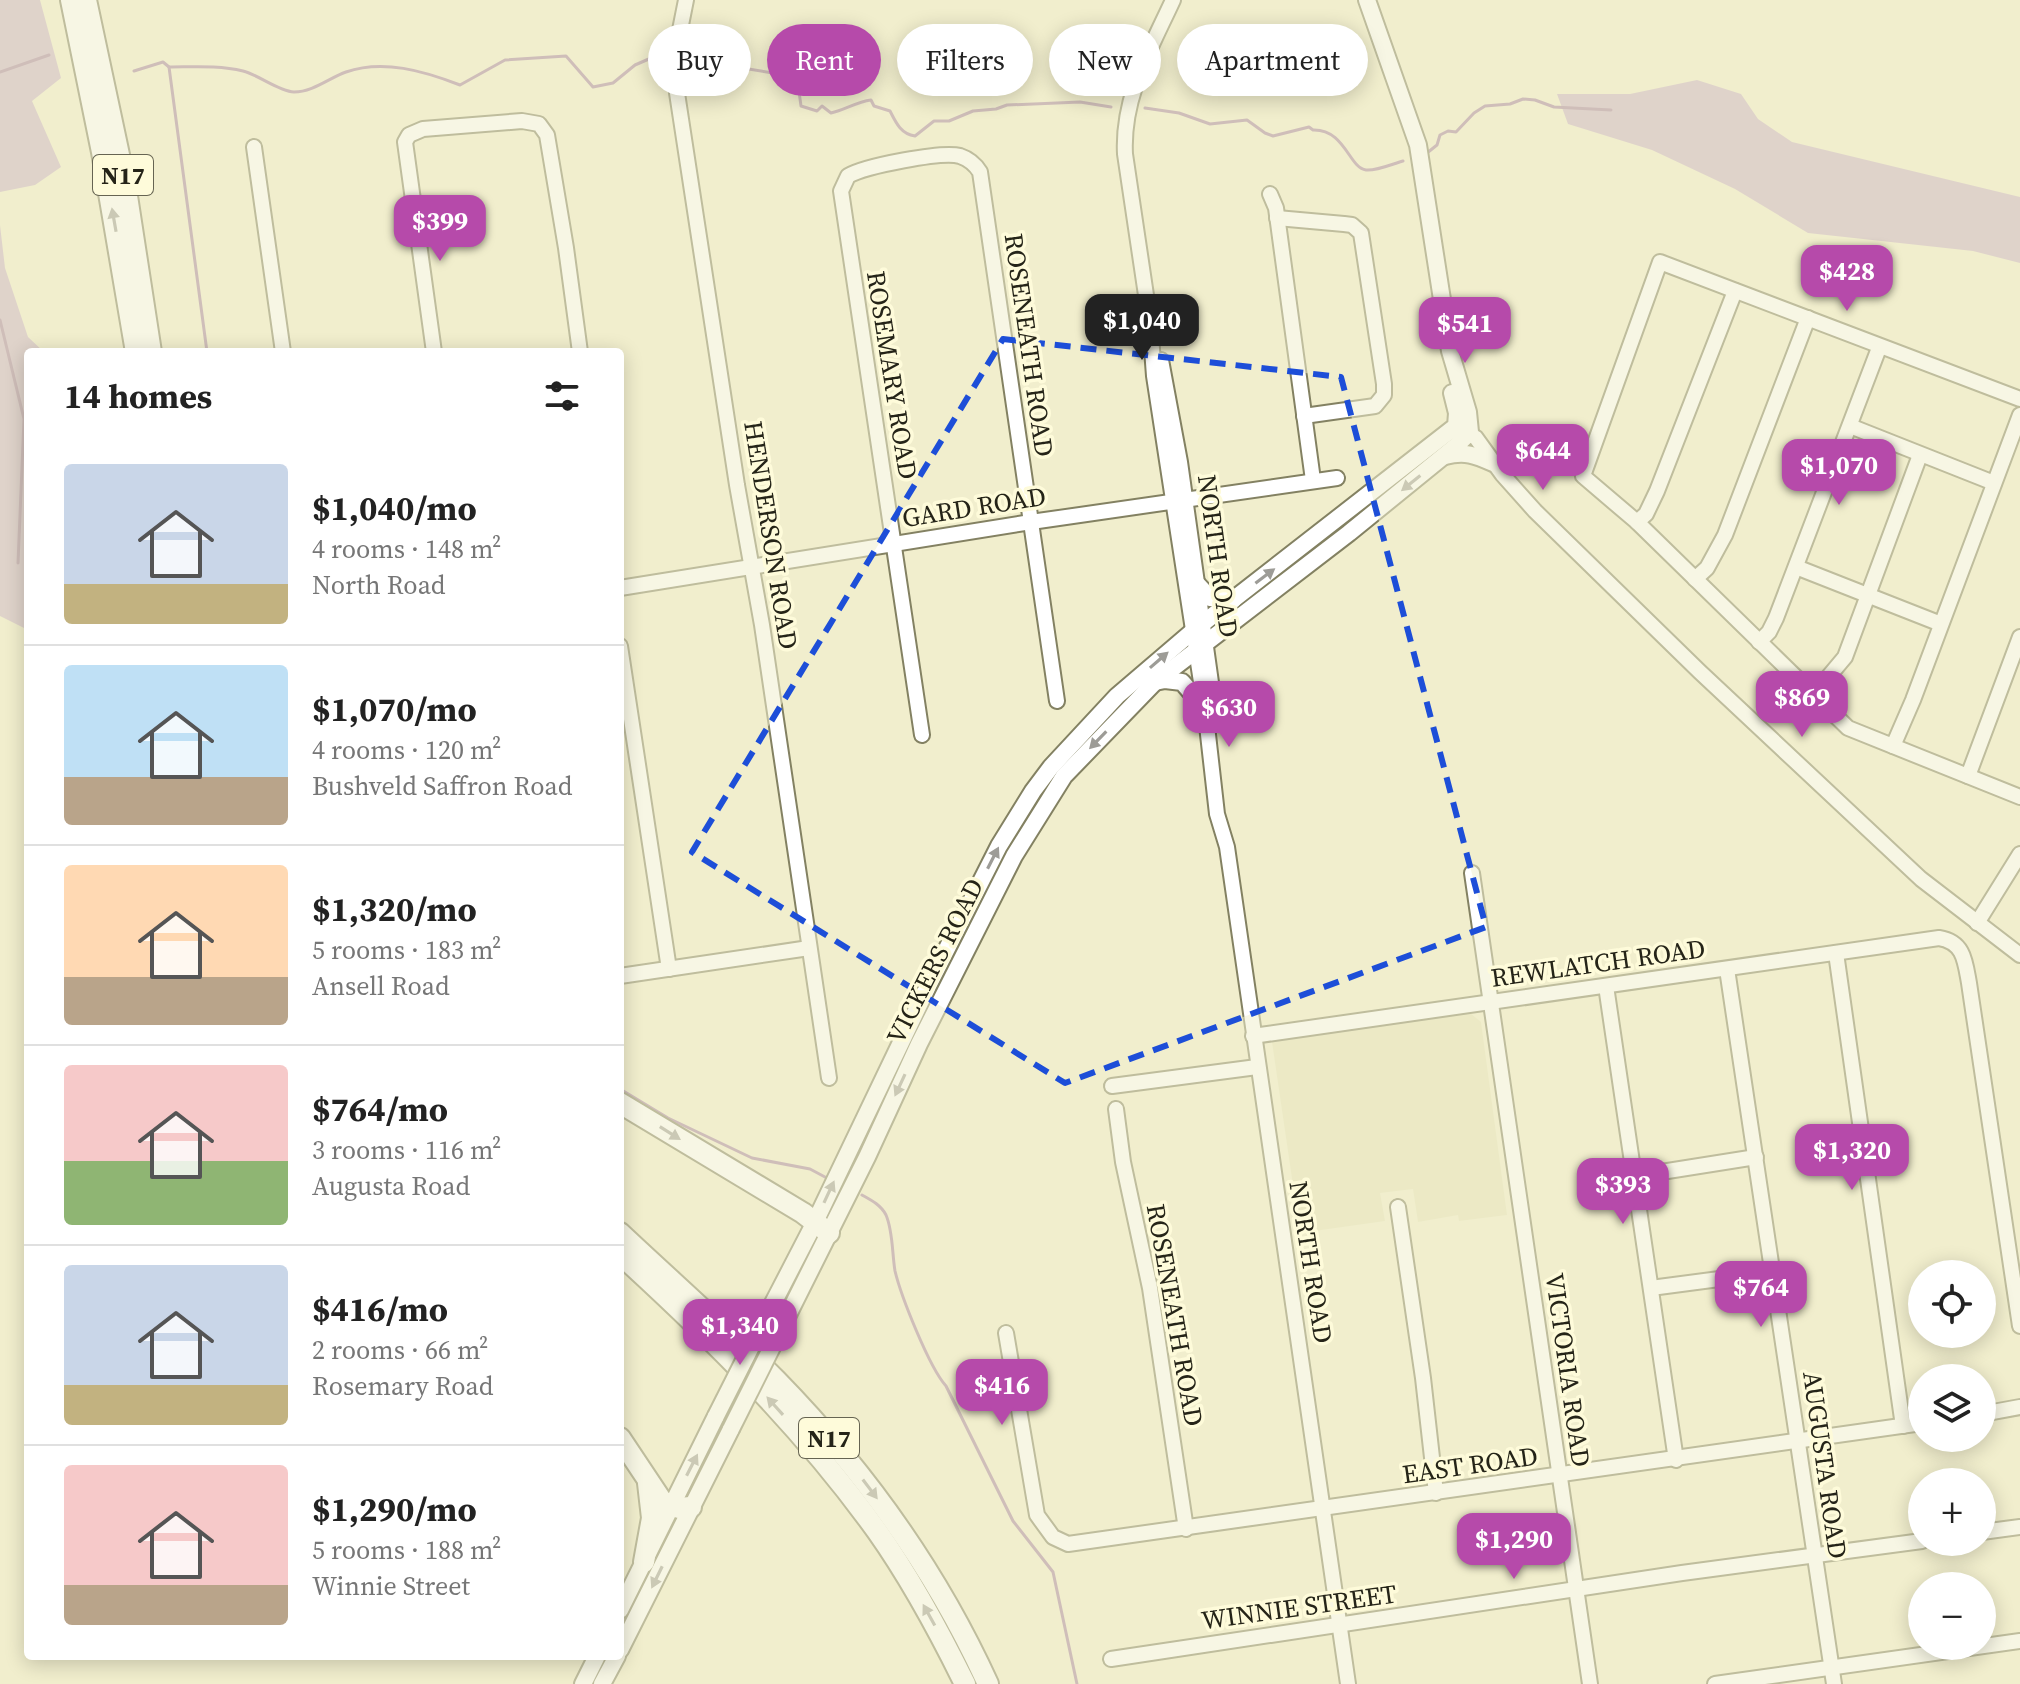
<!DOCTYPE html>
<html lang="en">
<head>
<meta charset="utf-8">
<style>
  :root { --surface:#fff; --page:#f2f2f2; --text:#222; --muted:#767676; --line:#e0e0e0; --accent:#b64aaa }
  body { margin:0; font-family:"Source Serif 4",serif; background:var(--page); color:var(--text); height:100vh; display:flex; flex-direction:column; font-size:30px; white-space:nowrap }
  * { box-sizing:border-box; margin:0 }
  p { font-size:26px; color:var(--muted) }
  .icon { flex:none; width:44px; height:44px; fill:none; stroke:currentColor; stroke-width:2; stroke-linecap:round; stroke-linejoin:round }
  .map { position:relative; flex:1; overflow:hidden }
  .drawer { position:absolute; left:24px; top:348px; width:600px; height:1312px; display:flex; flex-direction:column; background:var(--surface); border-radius:8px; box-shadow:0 4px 20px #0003 }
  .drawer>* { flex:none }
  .guide { position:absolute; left:648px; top:24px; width:760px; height:72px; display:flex; gap:16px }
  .tools { position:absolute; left:1908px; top:1260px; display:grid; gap:16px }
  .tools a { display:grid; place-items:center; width:88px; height:88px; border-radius:50%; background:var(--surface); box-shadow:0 4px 20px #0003; font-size:40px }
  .price { position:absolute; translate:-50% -68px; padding:0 18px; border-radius:16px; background:var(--accent); color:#fff; font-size:26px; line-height:52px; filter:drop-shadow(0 2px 4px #0008) }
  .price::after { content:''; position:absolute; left:50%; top:48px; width:24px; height:18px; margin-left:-12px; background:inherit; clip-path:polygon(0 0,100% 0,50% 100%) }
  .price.on { background:#222; color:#fff }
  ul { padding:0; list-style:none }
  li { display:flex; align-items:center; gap:24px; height:200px; padding:0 40px }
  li+li { border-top:2px solid var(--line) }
  li span { display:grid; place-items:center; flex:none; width:224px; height:160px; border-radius:8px; color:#555 }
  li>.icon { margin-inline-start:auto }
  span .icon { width:96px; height:96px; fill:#fffc; stroke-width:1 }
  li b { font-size:34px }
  h2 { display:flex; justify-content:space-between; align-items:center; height:96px; padding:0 40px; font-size:34px }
  .tag { padding:0 28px; border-radius:36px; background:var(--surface); box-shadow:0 4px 20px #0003; font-size:28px; line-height:72px }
  .tag.on { background:var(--accent); color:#fff }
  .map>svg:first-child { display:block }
  .built { fill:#e6e3bb }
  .green { fill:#cbb2c6 }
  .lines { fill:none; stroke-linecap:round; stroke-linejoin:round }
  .stream { stroke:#a783a1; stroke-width:3 }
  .minor-casing { stroke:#838162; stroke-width:18 }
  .major-casing { stroke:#838162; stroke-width:20 }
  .highway-casing { stroke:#838162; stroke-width:24 }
  .minor { stroke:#fff; stroke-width:14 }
  .major { stroke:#fff; stroke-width:16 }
  .highway { stroke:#fff; stroke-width:20 }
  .major-bridge-casing { stroke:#838162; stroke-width:20; stroke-linecap:butt }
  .major-bridge { stroke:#fff; stroke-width:16 }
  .oneway { fill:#9d9c97 }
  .marked { fill:none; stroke:#1d4ed8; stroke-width:6; stroke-dasharray:16 10; stroke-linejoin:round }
  .labels { text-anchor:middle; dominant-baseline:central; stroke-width:7; stroke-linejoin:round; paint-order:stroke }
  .shield { fill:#fefbda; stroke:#666452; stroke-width:2 }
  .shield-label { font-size:24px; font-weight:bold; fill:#252418 }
  .street-label { font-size:26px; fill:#252418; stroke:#fefbda }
</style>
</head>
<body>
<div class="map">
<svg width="2020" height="1684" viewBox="0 0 2020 1684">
  <rect width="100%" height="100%" fill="#f1eecd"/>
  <polygon class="built" points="1470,1013 1481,1022 1507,1215 1459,1221 1458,1215 1418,1222 1413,1189 1380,1193 1385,1221 1300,1233 1272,1042"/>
  <g class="green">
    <polygon points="0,0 40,0 61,78 32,101 61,167 35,185 0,192"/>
    <polygon points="1697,80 1741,94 1758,119 1792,142 2020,197 2020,263 1973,251 1808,233 1735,189 1652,150 1568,124 1557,94 1630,94"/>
    <polygon points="0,225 5,268 28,337 44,352 28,352 28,630 0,616"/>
  </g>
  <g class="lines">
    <g class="stream">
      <path d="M687 47 699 52 710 62 724 65 797 77 801 106 817 111 822 106 831 113C845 110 856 102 871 100L874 106 890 111C896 123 901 134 915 136L934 121H949L973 111 996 109 1007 105 1080 102 1111 107"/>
      <polyline points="169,67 207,352"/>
      <path d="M134 71 163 62 169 67C193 67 219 65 243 71 259 75 278 91 294 92 313 92 329 78 346 72 383 59 424 71 460 85L505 60 566 56 593 87 613 83 635 65 665 52"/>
      <polyline points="0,72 49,55"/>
      <path d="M1145 108 1179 113 1210 124 1247 120 1265 133 1273 136 1309 127 1313 130C1345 129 1349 168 1366 170 1377 171 1392 164 1403 161"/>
      <polyline points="1427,153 1437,145 1440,135 1448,131 1456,132 1474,113 1485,106 1510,104 1523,99 1535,100 1554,107 1611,110"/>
      <polyline points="0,320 24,419 18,563"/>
      <polyline points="620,1089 668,1118 752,1158 810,1169 825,1177"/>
      <path d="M862 1195C871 1200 881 1205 886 1215 893 1231 892 1253 895 1271 901 1296 929 1367 946 1386L1013 1521 1053 1572 1077 1684"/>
    </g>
    <g class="minor-casing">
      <g id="minor">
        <polyline points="686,0 676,50 677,93 737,485 762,625 829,1078"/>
        <path d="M1173 0C1150 50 1122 97 1125 154L1150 322 1154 376 1205 708 1217 814 1227 847 1348 1684"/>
        <polyline points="254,147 283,352"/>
        <polyline points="1270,194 1276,208 1313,480"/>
        <polyline points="1277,218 1344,224 1352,225 1361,233 1384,384 1384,395 1375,406 1304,416"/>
        <polyline points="434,352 405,142 409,135 423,129 522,121 539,124 547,135 566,248 580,352"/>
        <polyline points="1161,360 1180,462 1215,711"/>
        <polyline points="2020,399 1660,262 1583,476 1637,522 1848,728 2020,797"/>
        <polyline points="1850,426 1994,483"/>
        <polyline points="1460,428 1476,438 1502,474 1535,511 1700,672 1921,879 2020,955"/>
        <polyline points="1637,522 1646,514 1657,491 1735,291"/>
        <polyline points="1796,567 1941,624"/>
        <polyline points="1695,579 1707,568 1725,535 1808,318"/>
        <polyline points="620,588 1031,522 1337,478"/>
        <polyline points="1759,642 1769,632 1776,618 1879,348"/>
        <polyline points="620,646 669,969"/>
        <polyline points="1814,694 1845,657 1920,455"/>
        <path d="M922 735 841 191 848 176C865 166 942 151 960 156 969 159 975 164 980 172L1057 701"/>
        <polyline points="1893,746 1913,700 2020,415"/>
        <polyline points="1968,776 2020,637"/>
        <polyline points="1472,873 1590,1684"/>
        <polyline points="1977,923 2020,854"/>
        <polyline points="1836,953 1903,1426"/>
        <polyline points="1727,969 1834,1684"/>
        <polyline points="620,976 809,948"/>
        <polyline points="1606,986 1676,1460"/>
        <path d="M1253 1036 1939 938C1964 942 1965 961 1969 983L2020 1326"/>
        <polyline points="1112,1086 1257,1067"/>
        <polyline points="1116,1109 1123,1162 1150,1288 1186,1529"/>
        <polyline points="1636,1176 1756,1157"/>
        <polyline points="1398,1207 1423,1378 1436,1493"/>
        <polyline points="1651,1288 1772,1272"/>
        <polyline points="1006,1333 1037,1515 1053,1537 1068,1544 1922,1423"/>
        <polyline points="1982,1414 2020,1407"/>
        <polyline points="1982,1532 2020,1527"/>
        <polyline points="1111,1659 1682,1573 1922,1541"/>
        <polyline points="1715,1684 2020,1641"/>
      </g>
    </g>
    <g class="major-casing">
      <g id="major">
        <path d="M1445 456C1465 451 1475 455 1493 463"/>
        <polyline points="1198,585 1210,598 1233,600"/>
        <polyline points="1155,682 1165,680 1182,682 1205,708"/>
        <polyline points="769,1311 815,1222 928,986 999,846 1033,791 1051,767 1117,696 1193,631 1456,426 1457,413 1452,393"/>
        <polyline points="784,1323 867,1157 919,1044 1014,856 1064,776 1155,682 1349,533 1456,446 1470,432 1468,412 1450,351 1418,145 1367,0"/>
        <polyline points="620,1610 716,1416"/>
        <polyline points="620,1650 731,1429"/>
        <polyline points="583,1684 597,1656"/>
        <polyline points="602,1684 617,1656"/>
      </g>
    </g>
    <g class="highway-casing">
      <g id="highway">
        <polyline points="71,0 102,152 136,352"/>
        <polyline points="86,0 125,183 151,352"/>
        <polyline points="620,1103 803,1213 829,1233"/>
        <path d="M620 1233C672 1282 726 1329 776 1380 863 1469 936 1570 988 1684"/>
        <path d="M620 1254C713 1339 803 1428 877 1531 911 1579 939 1631 965 1684"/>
        <polyline points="620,1438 662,1501 679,1508 691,1507"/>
        <polyline points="644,1562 652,1518 648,1483"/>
      </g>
    </g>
    <use href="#minor" class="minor"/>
    <use href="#major" class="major"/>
    <use href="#highway" class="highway"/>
    <g class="major-bridge-casing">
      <g id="major-bridge">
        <polyline points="716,1416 769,1311"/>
        <polyline points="731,1429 784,1323"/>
      </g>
    </g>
    <use href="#major-bridge" class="major-bridge"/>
  </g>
  <defs><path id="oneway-solid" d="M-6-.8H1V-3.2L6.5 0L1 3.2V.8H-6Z" transform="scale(2)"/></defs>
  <g class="oneway">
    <use href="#oneway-solid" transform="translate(114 220) rotate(-100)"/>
    <use href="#oneway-solid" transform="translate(1411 483) rotate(141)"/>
    <use href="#oneway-solid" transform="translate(1265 576) rotate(-37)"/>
    <use href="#oneway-solid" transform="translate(1159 660) rotate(-41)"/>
    <use href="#oneway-solid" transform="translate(1098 740) rotate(134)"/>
    <use href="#oneway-solid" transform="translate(993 858) rotate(-63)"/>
    <use href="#oneway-solid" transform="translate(900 1085) rotate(115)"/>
    <use href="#oneway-solid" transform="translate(670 1133) rotate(32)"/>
    <use href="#oneway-solid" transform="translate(829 1192) rotate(-65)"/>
    <use href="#oneway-solid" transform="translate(775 1406) rotate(-132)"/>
    <use href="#oneway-solid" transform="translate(692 1465) rotate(-63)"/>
    <use href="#oneway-solid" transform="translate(870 1489) rotate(53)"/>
    <use href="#oneway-solid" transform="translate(657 1577) rotate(116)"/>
    <use href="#oneway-solid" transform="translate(929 1615) rotate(-119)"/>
  </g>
  <path d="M0 0H2020V1684H0ZM1003 339 1341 377 1486 927 1065 1083 692 852Z" fill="#f1eecd" fill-opacity=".55" fill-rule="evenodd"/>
  <path class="marked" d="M1003 339 1341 377 1486 927 1065 1083 692 852Z"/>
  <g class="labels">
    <g class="shield">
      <rect x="93" y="155" width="60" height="40" rx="6"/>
      <rect x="799" y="1418" width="60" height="40" rx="6"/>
    </g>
    <g class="shield-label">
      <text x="123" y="175">N17</text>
      <text x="829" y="1438">N17</text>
    </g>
    <g class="street-label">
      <text transform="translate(1029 345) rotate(82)">ROSENEATH ROAD</text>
      <text transform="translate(892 375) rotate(81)">ROSEMARY ROAD</text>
      <text transform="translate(974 507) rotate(-9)">GARD ROAD</text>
      <text transform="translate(771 535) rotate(81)">HENDERSON ROAD</text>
      <text transform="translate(1218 556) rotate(82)">NORTH ROAD</text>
      <text transform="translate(935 961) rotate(-63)">VICKERS ROAD</text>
      <text transform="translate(1598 963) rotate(-8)">REWLATCH ROAD</text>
      <text transform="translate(1311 1262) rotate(81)">NORTH ROAD</text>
      <text transform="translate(1175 1315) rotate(80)">ROSENEATH ROAD</text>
      <text transform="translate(1568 1370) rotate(82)">VICTORIA ROAD</text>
      <text transform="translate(1470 1465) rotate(-8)">EAST ROAD</text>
      <text transform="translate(1825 1465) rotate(82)">AUGUSTA ROAD</text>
      <text transform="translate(1299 1607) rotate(-8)">WINNIE STREET</text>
    </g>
  </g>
</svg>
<div class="tools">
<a><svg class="icon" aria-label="locate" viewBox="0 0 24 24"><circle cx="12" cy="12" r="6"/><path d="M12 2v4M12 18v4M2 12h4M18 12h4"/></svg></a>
<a><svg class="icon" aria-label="layers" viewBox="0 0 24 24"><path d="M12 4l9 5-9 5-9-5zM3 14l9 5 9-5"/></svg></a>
<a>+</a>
<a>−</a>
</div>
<b class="price" style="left:440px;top:263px">$399</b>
<b class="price" style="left:1847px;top:313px">$428</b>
<b class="price on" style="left:1142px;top:362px">$1,040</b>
<b class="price" style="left:1465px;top:365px">$541</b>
<b class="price" style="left:1543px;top:492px">$644</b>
<b class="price" style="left:1839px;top:507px">$1,070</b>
<b class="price" style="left:1802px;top:739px">$869</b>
<b class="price" style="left:1229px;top:749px">$630</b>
<b class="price" style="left:1852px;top:1192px">$1,320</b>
<b class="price" style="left:1623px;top:1226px">$393</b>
<b class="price" style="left:1761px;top:1329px">$764</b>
<b class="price" style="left:740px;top:1367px">$1,340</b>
<b class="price" style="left:1002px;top:1427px">$416</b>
<b class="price" style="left:1514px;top:1581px">$1,290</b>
<div class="guide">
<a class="tag">Buy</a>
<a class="tag on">Rent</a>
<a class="tag">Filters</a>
<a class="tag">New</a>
<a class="tag">Apartment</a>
</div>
<section class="drawer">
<h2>14 homes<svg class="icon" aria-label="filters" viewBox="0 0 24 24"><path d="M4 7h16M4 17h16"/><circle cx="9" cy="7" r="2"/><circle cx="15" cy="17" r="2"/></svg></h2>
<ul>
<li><span style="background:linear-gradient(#c9d6e8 75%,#c2b280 0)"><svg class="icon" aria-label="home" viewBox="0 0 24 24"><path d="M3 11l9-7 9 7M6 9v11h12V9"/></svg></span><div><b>$1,040/mo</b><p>4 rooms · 148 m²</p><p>North Road</p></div></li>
<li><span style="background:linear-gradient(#bfe0f5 70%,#b9a48a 0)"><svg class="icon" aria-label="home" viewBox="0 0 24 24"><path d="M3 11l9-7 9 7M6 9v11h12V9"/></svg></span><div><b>$1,070/mo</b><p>4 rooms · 120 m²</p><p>Bushveld Saffron Road</p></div></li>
<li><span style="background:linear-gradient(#ffd9b3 70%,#b9a48a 0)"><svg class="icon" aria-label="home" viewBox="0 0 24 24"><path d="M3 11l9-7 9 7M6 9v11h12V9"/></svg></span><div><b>$1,320/mo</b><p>5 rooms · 183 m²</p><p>Ansell Road</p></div></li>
<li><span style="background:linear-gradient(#f6c9c9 60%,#8fb573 0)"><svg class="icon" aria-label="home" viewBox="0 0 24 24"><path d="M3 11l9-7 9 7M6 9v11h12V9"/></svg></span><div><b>$764/mo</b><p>3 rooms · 116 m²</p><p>Augusta Road</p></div></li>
<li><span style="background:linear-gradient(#c9d6e8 75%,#c2b280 0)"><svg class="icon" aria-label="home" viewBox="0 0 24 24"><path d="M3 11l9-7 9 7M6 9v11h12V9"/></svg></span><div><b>$416/mo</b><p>2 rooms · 66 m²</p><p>Rosemary Road</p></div></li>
<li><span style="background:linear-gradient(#f6c9c9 75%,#b9a48a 0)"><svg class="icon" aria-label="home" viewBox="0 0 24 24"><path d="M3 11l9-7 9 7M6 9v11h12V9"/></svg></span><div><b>$1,290/mo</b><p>5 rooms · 188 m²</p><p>Winnie Street</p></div></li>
</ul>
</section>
</div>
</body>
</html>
